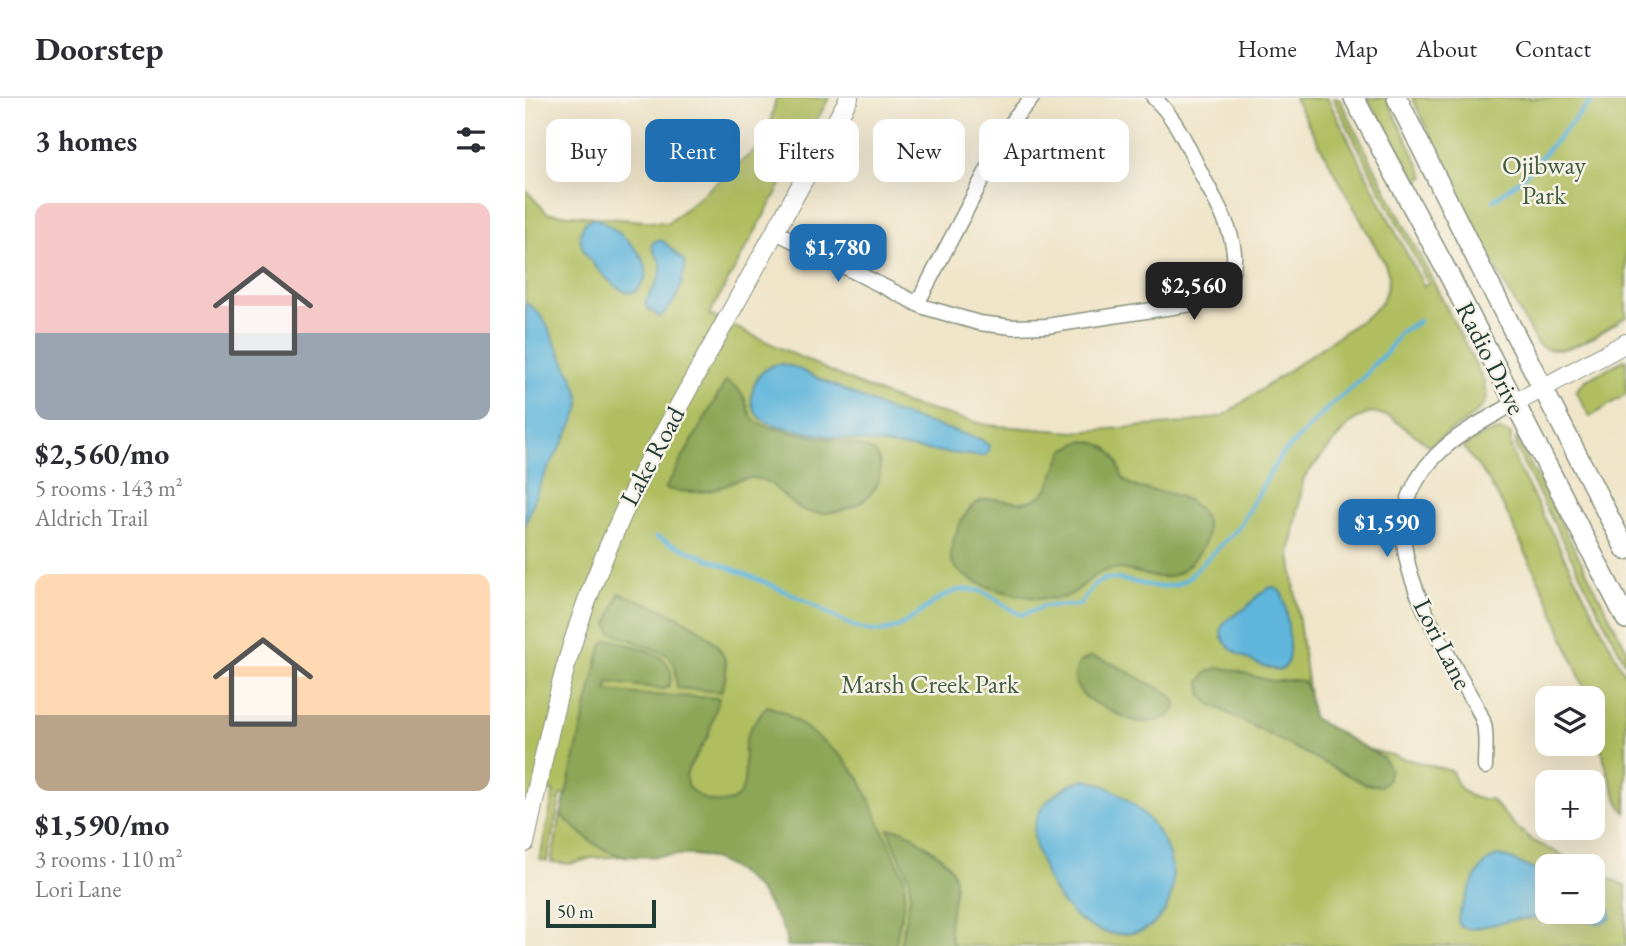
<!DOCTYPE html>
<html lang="en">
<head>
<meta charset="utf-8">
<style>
  :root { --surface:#fff; --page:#f2f2f3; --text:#2b2b33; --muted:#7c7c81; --line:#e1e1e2; --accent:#1f6fb2 }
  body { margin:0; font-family:"EB Garamond",serif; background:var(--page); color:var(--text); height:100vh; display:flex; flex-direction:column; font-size:26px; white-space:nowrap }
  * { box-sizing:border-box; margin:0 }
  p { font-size:23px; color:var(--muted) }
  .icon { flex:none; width:38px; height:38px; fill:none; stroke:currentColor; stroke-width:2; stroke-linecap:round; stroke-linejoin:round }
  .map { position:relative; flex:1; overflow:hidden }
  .drawer { display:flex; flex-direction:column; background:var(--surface); width:525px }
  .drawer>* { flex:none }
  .top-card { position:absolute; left:21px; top:21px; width:665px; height:63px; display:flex; gap:14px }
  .buttons { position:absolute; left:1010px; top:588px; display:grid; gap:14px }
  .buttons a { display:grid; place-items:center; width:70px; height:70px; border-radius:14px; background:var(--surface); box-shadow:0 7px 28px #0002; font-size:35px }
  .scale { position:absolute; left:21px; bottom:18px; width:110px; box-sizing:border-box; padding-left:7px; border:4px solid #1f3d34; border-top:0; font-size:19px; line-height:24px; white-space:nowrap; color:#1f3d34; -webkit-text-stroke:5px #f7f3e8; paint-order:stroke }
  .price { position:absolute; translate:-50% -60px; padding:0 16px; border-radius:14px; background:var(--accent); color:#fff; font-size:23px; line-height:46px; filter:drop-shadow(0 2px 4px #0008) }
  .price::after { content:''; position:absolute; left:50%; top:42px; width:21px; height:16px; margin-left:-10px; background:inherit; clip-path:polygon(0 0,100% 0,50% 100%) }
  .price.selected { background:#222; color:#fff }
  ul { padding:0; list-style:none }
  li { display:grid; align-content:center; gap:14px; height:371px; padding:0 35px }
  li span { display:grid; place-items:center; height:217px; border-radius:14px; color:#555 }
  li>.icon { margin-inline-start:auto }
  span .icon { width:126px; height:126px; fill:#fffc; stroke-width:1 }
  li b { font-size:30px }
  h2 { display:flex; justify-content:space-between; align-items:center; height:84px; padding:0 35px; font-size:30px }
  .chip { padding:0 24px; border-radius:14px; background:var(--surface); box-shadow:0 7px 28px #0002; font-size:24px; line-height:63px }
  .chip.selected { background:var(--accent); color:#fff }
  header { display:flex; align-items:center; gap:42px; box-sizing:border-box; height:98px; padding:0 35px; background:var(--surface); border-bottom:2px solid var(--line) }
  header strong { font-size:33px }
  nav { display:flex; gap:38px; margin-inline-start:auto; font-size:24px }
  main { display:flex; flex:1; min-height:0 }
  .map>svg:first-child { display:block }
  .green { fill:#b0be61; stroke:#687e4a; stroke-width:2 }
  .forest { fill:#8ca557; stroke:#567146; stroke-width:2 }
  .water { fill:#5eb5db; stroke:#3e7988; stroke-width:2 }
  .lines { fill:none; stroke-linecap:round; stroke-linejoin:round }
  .stream { stroke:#5eb5db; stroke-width:4.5 }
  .minor-casing { stroke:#87917e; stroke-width:17 }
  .tertiary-casing { stroke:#87917e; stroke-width:20 }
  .secondary-casing { stroke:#87917e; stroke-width:22 }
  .minor { stroke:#fff; stroke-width:14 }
  .tertiary { stroke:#fff; stroke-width:18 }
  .secondary { stroke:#fff; stroke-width:19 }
  .labels { text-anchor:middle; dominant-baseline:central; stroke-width:5; stroke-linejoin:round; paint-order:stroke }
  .park-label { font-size:26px; fill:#435d3f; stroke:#f7f3e8 }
  .street-label { font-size:26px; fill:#1f3d34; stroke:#f7f3e8 }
</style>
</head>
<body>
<header>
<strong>Doorstep</strong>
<nav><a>Home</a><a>Map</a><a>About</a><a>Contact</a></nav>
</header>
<main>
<section class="drawer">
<h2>3 homes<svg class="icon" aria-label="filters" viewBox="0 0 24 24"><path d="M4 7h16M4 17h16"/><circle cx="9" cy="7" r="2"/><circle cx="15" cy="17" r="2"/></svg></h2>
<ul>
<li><span style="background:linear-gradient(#f6c9c9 60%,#9aa5b1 0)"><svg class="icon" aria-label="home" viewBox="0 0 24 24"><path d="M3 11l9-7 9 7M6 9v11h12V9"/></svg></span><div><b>$2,560/mo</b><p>5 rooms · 143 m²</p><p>Aldrich Trail</p></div></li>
<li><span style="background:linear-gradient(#ffd9b3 65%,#b9a48a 0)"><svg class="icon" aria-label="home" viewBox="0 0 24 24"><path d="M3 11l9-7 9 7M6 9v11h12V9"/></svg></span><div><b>$1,590/mo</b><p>3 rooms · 110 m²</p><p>Lori Lane</p></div></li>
</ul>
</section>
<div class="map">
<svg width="1101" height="848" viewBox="0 0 1101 848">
  <rect width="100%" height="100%" fill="#f7f3e8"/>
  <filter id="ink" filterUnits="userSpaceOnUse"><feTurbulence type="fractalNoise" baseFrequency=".0143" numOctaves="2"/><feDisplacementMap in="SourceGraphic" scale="14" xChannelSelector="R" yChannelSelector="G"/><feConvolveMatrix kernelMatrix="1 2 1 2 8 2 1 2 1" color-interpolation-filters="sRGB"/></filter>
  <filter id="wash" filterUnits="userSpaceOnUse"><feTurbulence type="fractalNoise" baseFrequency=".00686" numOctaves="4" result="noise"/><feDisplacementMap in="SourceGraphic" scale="28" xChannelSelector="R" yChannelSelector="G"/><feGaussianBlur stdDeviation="1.57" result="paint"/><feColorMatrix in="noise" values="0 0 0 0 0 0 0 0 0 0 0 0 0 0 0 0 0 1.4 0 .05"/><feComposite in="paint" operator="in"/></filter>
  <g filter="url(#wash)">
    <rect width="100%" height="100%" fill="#efe5c9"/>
    <g class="green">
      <path d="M251 0H304L184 217 331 285 382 306 462 327 549 334 659 325 698 318 845 216 856 205 862 191 864 178 860 166 769 0H802C835 62 865 126 899 188L903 185 808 0H814L958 281 962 299C956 319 922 333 905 348L865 319 848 314 844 315 829 322 819 332 779 379 765 456 784 598 782 589 785 622 853 656 846 652 927 673C932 691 945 704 966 701L988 726 1008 743 1059 768H1022V814H1068V773L1101 788V848H272L237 788 177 748 36 696 22 763 15 761 29 694 13 688 0 745V91L22 115 143 125 241 43Z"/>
      <polygon points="842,0 861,0 900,79 893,82"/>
      <path d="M887 0H1101V219C1078 233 1036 265 1012 246L965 159Z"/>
      <polygon points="1101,261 1101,296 1065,319 1051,293 1061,282"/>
      <path d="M975 333 986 336V350L992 367 1101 578V715C1086 699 1068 623 1068 600H1063L1026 508 981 413 962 380 938 349 963 335Z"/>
      <polygon points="991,339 1101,550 1101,566 997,363 991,349"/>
      <polygon points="36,717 77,750 107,758 67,760 45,766 26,764"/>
    </g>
    <g class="forest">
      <path d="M201 283C207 287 214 290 217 296 225 309 221 319 236 326 261 337 336 342 350 355 356 362 356 372 354 381 347 408 303 422 278 412 260 404 250 382 229 380 215 379 202 388 188 392 172 396 156 394 140 391Z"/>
      <path d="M557 343C572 343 586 349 592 363 595 369 595 377 600 382 611 393 632 392 646 396 681 405 695 433 668 462 662 469 655 475 647 478 624 484 601 465 579 473 563 478 555 495 539 499 515 506 437 489 427 464 423 453 430 438 434 428 457 378 483 416 512 400 530 390 529 366 541 351Z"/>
      <path d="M94 495C125 506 189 527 200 562 203 572 200 584 196 594L152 590 150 567 143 557 86 534 83 527Z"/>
      <path d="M87 542C110 549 159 556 143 589L139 591 83 584 82 593 120 597 194 600 183 638 163 671 161 679 162 687C169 697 179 702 190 704 233 711 215 658 221 641 225 628 234 618 242 608L259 614 276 626 316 658 335 681 380 781 379 804 370 848H261C263 834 252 821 245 809 230 783 199 759 168 757 141 755 114 763 88 755 67 748 52 731 36 717L74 556 80 543Z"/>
      <path d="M565 559C587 562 609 578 629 588 635 591 643 593 647 599 662 615 631 625 619 624 608 624 598 619 588 614 568 605 539 592 554 565Z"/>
      <path d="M692 570C713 569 731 583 752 583 762 583 769 580 779 584L783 593 788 620 858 660 865 671 862 683 856 688 840 686 687 607 677 598 675 584 681 575Z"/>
      <path d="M363 731C378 729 386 736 397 745 405 751 415 757 422 765 443 788 414 816 429 848H375L385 799V782Z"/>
    </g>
    <g class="water">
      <path d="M70 120C88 128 132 160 119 183 116 188 113 193 107 194 94 198 61 161 57 148 54 138 55 131 61 123Z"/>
      <path d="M132 142 138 143 160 164C160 183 151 207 135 219L122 210 120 204C125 195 139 178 136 167 134 158 127 156 127 146Z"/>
      <path d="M0 204C23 220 21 227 33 251 39 262 56 294 55 305 54 323 23 367 15 387 9 400 5 414 0 428Z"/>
      <path d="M255 266 269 269 365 313 457 342 464 348V353L459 358H453C405 353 357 347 310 339 287 335 263 332 242 324 214 313 228 267 255 266Z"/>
      <path d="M747 489C752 491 754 491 757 496 762 506 767 555 762 565 759 571 759 570 753 572 737 570 683 548 699 525 705 518 715 515 722 509 730 501 736 492 747 489Z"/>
      <path d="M558 682C569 682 578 687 588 692 622 712 653 749 647 792 644 810 634 825 617 833 565 848 530 806 516 764 511 751 506 736 511 723 516 703 539 688 558 682Z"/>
      <path d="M974 758 986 761 1022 778V814H1068V800L1085 810 1086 820 1080 824 1073 825 1028 819 993 821 947 831 936 829 933 824 934 816C942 799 953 761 974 758Z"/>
    </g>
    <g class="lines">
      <g class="stream">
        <polyline points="969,102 997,80 1069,0"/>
        <path d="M131 439C179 460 228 478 275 500 299 511 322 530 348 533 388 538 409 485 450 492 469 495 480 511 497 517L519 508 554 507 570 486 580 481H593L633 489 650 487 661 482 714 429 754 360 807 306 838 280 848 267 862 254 874 235 894 223"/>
      </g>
    </g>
  </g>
  <g filter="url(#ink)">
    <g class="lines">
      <g class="minor-casing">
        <g id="minor">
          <path d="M251 134 399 209 454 225 487 229 521 228 674 205C739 177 698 119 677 77 663 50 652 21 629 0"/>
          <polyline points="392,206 481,36 491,18 507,0"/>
          <path d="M960 669C960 655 962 639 959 626 955 611 944 597 937 583 898 509 838 423 918 351 939 332 966 319 990 305"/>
        </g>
      </g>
      <g class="tertiary-casing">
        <g id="tertiary">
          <polyline points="990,305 1101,245"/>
          <path d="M0 745C14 682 26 619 44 557 63 492 90 430 120 369L324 0"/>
        </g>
      </g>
      <g class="secondary-casing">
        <g id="secondary">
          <polyline points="829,0 924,177 1101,521"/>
          <polyline points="872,0 953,164 1101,452"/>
        </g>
      </g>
      <use href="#minor" class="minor"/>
      <use href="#tertiary" class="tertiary"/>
      <use href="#secondary" class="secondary"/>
    </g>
  </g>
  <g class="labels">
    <g class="park-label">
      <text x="1019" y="67">Ojibway<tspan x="1019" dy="30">Park</tspan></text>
      <text x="405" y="586">Marsh Creek Park</text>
    </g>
    <g class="street-label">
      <text transform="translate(966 260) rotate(63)">Radio Drive</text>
      <text transform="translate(127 358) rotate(-62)">Lake Road</text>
      <text transform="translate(918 546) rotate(63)">Lori Lane</text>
    </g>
  </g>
</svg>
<div class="buttons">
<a><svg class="icon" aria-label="layers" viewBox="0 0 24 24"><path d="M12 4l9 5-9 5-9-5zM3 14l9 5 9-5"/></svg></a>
<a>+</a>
<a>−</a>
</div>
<div class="scale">50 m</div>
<b class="price" style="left:313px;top:186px">$1,780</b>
<b class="price selected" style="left:669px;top:224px">$2,560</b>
<b class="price" style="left:862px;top:461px">$1,590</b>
<div class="top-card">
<a class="chip">Buy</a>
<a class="chip selected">Rent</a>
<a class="chip">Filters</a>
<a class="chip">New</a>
<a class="chip">Apartment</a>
</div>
</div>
</main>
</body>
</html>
